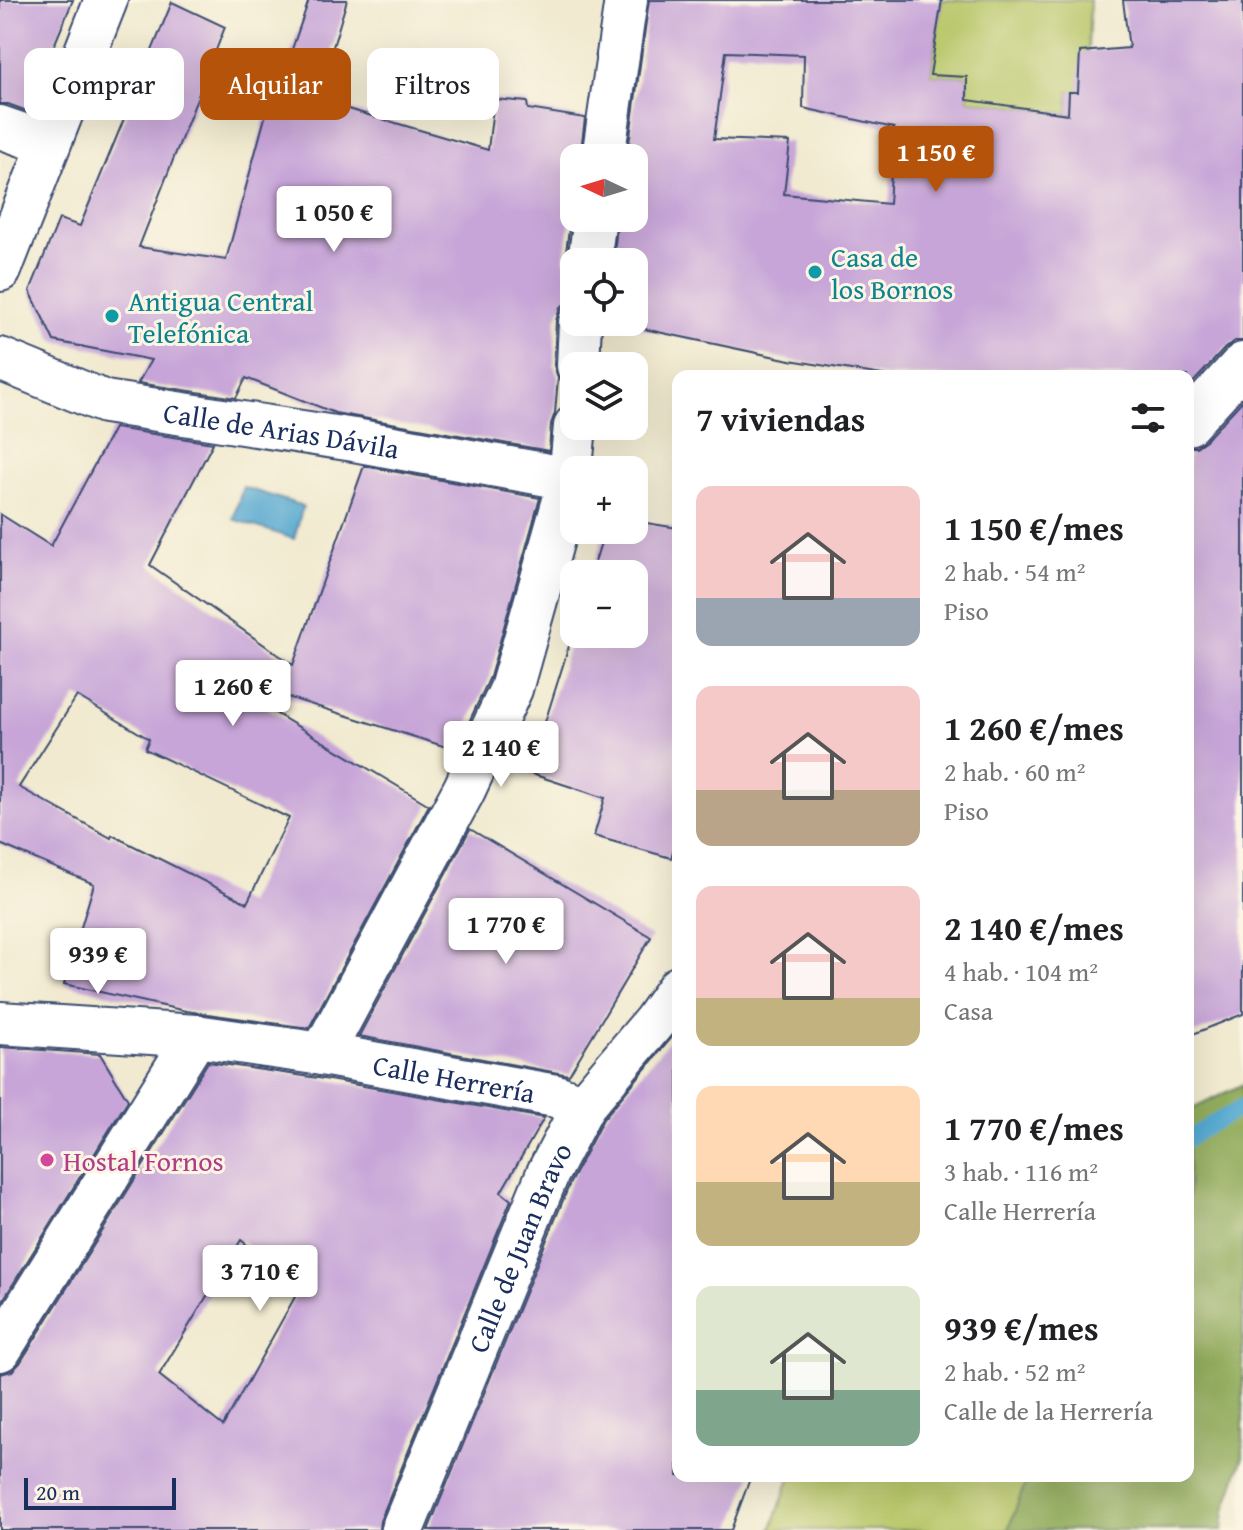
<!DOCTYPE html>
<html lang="es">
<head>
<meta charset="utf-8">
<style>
  :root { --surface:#fff; --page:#f6f6f6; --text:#202124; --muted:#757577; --accent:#b45309 }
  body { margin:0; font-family:"Gentium Book Plus",serif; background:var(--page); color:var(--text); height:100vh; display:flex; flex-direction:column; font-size:30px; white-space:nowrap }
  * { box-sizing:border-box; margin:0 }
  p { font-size:26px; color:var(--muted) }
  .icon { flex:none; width:44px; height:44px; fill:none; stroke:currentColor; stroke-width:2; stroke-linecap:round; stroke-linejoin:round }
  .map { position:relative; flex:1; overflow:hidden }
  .drawer { position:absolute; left:672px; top:370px; width:522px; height:1112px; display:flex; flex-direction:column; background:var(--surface); border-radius:16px; box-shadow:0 8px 32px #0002 }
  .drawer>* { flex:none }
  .guide { position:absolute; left:24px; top:48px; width:528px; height:72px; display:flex; gap:16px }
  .needle { width:52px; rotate:274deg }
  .tools { position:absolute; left:560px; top:144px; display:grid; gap:16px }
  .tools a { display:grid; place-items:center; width:88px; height:88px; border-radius:16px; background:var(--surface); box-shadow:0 8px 32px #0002; font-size:40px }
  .scale { position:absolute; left:24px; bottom:20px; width:152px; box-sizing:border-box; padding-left:8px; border:4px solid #1b2f5e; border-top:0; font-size:22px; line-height:28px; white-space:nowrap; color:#1b2f5e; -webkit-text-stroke:6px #fcf5e5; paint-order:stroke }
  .price { position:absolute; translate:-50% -68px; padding:0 18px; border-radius:8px; background:#fff; color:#222; font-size:26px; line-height:52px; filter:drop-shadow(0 2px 4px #0008) }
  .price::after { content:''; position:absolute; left:50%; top:48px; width:24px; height:18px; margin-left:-12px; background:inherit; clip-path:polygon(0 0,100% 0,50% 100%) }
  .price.active { background:var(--accent); color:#fff }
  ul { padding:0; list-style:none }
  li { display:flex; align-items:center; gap:24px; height:200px; padding:0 24px }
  li span { display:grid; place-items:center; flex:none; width:224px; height:160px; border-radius:16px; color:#555 }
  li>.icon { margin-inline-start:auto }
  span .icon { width:96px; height:96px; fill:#fffc; stroke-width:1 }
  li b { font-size:34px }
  h2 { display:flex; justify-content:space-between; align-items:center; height:96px; padding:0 24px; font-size:34px }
  .chip { padding:0 28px; border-radius:16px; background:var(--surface); box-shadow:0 8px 32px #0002; font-size:28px; line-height:72px }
  .chip.active { background:var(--accent); color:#fff }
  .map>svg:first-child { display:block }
  .green { fill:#b7c668; stroke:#697a63; stroke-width:2 }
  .forest { fill:#91ab5c; stroke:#566d5d; stroke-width:2 }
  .water { fill:#54a8d0; stroke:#386c97; stroke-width:2 }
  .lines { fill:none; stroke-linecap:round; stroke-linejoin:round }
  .stream { stroke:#54a8d0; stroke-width:16 }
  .building { fill:#c7a5d8; fill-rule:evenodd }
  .street-casing { stroke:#3b4b6f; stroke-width:46 }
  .street { stroke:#fff; stroke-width:42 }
  .culture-dot { fill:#0f9aa8; stroke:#fcf5e5; stroke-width:3 }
  .hotel-dot { fill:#d1479c; stroke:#fcf5e5; stroke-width:3 }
  .labels { text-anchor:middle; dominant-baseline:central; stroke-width:6; stroke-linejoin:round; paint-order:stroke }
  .culture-label { font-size:28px; fill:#0d838f; stroke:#fcf5e5; text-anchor:start }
  .street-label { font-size:28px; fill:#1b2f5e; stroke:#fcf5e5 }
  .hotel-label { font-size:28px; fill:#b23c85; stroke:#fcf5e5; text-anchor:start }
</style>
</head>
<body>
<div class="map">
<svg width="1243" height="1530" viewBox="0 0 1243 1530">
  <rect width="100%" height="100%" fill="#fcf5e5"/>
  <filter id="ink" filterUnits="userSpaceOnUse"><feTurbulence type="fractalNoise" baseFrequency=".0125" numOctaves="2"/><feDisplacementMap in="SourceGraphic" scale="16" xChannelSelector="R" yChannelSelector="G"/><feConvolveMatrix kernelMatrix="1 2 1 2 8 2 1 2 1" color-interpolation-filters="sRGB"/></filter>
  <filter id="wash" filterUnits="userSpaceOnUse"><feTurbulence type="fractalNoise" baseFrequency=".006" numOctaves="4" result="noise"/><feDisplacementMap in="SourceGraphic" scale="32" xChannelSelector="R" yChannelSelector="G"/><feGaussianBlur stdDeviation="1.8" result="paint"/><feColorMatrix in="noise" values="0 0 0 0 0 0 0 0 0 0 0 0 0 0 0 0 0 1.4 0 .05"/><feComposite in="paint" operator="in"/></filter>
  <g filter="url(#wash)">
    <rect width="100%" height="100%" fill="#f1ead0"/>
    <g class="green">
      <polygon points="942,0 1090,0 1088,51 1078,92 1069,92 1068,114 967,100 967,77 930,75"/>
      <polygon points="791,1476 1028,1476 1008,1530 771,1530"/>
    </g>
    <polygon class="forest" points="1243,1084 1243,1456 1225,1511 1223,1530 1008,1530 1028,1476 1188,1476 1188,1111"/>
    <polygon class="water" points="243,487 303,506 294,539 233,519"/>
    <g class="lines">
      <polyline class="stream" points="1188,1139 1210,1125 1243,1107"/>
    </g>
    <g id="blocks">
      <g class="building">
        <polygon points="0,0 73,0 27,111 8,104 0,104"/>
        <polygon points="309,0 347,0 317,100 488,150 494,99 527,102 528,109 585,118 580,158 574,158 574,208 571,215 565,259 567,270 574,281 574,299 568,301 560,308 556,321 554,365 558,378 555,413 551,424 549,451 335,413 246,378 236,398 138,383 151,360 54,341 30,291 59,219 80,226 172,2 225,27 139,247 226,260 282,55 289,58"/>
        <path d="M649 0H942L930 75 967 77V100L1068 114 1069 92H1078L1080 52 1129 48 1123 0H1243V341H1235L1225 348 1188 388V376H888L790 360 611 322H634V262H613L618 218H634V158H627ZM726 52 804 55 803 108 894 128 889 204 784 194 790 142 714 139Z"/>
        <polygon points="1243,400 1243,1014 1188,1036 1188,447 1196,447 1206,440"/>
        <path d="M114 428 213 443 150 565 293 665 364 466 540 498 490 677 456 750 262 689 257 702 429 805 309 1028 186 1011 64 984 94 884 0 844V514L51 546ZM77 696 149 739 145 749 289 818 247 903 112 835 111 838 19 787Z"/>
        <polygon points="634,521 678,528 678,835 671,858 594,836 605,798 529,773 574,630 574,634 634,634 634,574 591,574 605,530 634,530"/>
        <polygon points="470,829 651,937 569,1075 359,1036"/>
        <polygon points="678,1030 678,1476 751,1476 731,1530 428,1530 570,1183 603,1119"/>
        <polygon points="0,1047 100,1054 128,1100 0,1305"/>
        <path d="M208 1062 318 1078 544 1118 501 1192 511 1200 380 1521 379 1530H0V1374L12 1371 20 1363ZM241 1240 300 1288 223 1426 159 1375Z"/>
      </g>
    </g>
  </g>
  <g filter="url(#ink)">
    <use href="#blocks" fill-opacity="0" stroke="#3b4b6f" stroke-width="2"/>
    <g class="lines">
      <g class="street-casing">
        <g id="street">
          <polyline points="0,127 49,144"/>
          <polyline points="603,158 626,0"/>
          <polyline points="589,262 595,218"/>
          <polyline points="0,270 106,0"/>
          <path id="s1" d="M0 359 105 402 354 440 570 479"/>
          <polyline points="578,366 580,322"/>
          <polyline points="1188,424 1243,364"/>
          <path id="s2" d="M0 1023 196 1036 322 1054 556 1096 583 1106"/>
          <polyline points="322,1054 464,790 511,689 570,479 575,426"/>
          <polyline points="0,1350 196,1036"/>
          <path id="s3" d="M402 1530 548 1173 583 1106 654 1022 678 988"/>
        </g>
      </g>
      <use href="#street" class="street"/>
    </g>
  </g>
  <g class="culture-dot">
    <circle cx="815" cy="272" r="8"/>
    <circle cx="112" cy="316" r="8"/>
  </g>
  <circle class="hotel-dot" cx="47" cy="1160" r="8"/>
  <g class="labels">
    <g class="culture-label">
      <text x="831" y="256">Casa de<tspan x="831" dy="32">los Bornos</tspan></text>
      <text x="128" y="300">Antigua Central<tspan x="128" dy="32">Telefónica</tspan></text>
    </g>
    <g class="street-label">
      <text stroke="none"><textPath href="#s1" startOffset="292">Calle de Arias Dávila</textPath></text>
      <text stroke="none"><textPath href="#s2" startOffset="458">Calle Herrería</textPath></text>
      <text stroke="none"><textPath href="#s3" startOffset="306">Calle de Juan Bravo</textPath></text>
    </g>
    <g class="hotel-label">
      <text x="63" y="1160">Hostal Fornos</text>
    </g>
  </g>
</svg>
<div class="tools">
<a><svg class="needle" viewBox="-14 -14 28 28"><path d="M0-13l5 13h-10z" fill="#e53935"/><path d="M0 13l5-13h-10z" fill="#757577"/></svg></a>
<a><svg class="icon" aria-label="locate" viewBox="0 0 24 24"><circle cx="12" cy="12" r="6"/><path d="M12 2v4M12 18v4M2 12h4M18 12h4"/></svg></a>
<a><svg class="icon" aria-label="layers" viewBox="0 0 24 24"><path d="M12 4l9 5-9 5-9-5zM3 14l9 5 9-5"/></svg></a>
<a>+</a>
<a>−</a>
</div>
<div class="scale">20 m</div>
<b class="price active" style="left:936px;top:194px">1 150 €</b>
<b class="price" style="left:334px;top:254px">1 050 €</b>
<b class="price" style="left:233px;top:728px">1 260 €</b>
<b class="price" style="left:501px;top:789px">2 140 €</b>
<b class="price" style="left:506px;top:966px">1 770 €</b>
<b class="price" style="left:98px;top:996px">939 €</b>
<b class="price" style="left:260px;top:1313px">3 710 €</b>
<div class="guide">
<a class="chip">Comprar</a>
<a class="chip active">Alquilar</a>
<a class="chip">Filtros</a>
</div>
<section class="drawer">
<h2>7 viviendas<svg class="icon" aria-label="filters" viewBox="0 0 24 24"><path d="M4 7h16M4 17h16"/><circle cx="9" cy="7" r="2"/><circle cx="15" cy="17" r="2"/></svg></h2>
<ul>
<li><span style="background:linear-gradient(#f6c9c9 70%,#9aa5b1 0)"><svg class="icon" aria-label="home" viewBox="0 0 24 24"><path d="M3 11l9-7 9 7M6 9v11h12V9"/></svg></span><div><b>1 150 €/mes</b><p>2 hab. · 54 m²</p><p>Piso</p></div></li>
<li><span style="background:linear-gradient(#f6c9c9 65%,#b9a48a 0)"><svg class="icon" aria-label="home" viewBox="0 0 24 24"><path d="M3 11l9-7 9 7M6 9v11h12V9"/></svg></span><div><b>1 260 €/mes</b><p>2 hab. · 60 m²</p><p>Piso</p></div></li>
<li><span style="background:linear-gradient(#f6c9c9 70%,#c2b280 0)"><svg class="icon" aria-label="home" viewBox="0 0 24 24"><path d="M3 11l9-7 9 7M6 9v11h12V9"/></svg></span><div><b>2 140 €/mes</b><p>4 hab. · 104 m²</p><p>Casa</p></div></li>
<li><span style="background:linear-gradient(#ffd9b3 60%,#c2b280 0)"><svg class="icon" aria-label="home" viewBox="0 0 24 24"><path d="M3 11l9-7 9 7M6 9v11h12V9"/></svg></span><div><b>1 770 €/mes</b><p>3 hab. · 116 m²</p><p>Calle Herrería</p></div></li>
<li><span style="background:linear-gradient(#dfe7d0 65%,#7fa58c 0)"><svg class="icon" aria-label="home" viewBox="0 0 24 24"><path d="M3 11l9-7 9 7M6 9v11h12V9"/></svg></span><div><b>939 €/mes</b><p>2 hab. · 52 m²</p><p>Calle de la Herrería</p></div></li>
</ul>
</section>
</div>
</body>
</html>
